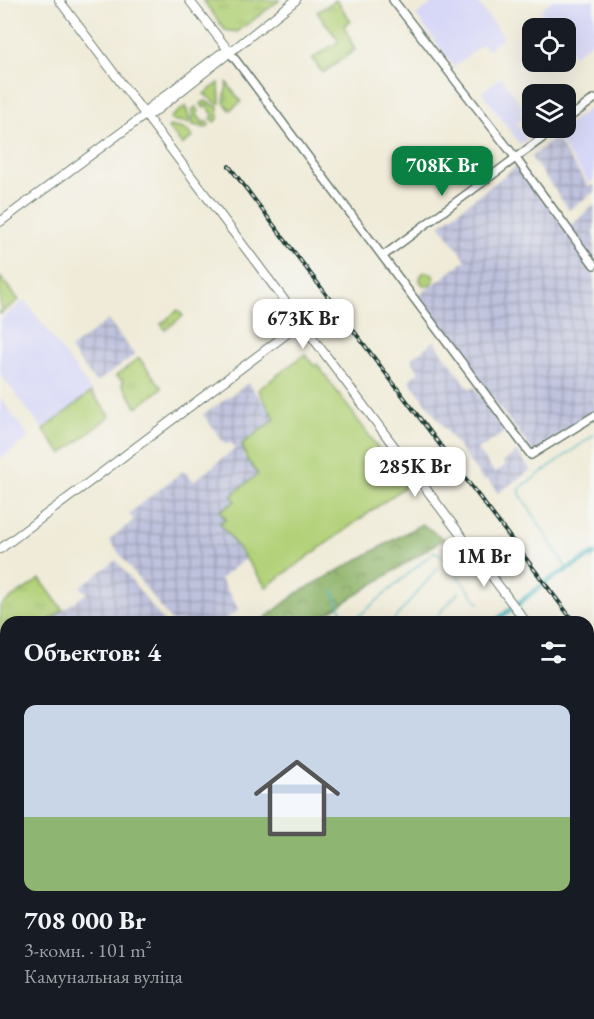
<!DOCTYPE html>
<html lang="ru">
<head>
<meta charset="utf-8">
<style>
  :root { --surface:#171b24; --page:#20242c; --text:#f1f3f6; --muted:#9ea1a6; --line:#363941; --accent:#0b8043 }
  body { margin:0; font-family:"EB Garamond",serif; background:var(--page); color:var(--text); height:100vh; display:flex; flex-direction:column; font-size:22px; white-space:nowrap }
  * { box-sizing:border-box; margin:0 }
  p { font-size:20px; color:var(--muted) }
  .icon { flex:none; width:33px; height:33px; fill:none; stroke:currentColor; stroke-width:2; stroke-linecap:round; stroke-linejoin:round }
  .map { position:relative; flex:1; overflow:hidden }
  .details { position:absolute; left:0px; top:616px; width:594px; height:404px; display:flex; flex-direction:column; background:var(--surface); border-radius:18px 18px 0 0; box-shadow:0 6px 24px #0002 }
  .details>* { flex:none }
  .tools { position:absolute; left:522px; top:18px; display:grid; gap:12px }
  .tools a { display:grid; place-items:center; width:54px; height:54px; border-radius:12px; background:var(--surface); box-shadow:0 6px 24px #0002; font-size:30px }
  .price { position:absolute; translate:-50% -51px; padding:0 14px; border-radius:12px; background:#fff; color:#222; font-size:20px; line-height:39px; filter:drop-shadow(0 2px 3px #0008) }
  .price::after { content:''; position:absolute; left:50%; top:36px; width:18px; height:14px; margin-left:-9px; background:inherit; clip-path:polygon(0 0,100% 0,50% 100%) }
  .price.current { background:var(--accent); color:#fff }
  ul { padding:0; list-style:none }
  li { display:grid; align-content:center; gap:12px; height:318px; padding:0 24px }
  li+li { border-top:2px solid var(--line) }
  li span { display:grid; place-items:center; height:186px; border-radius:12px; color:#555 }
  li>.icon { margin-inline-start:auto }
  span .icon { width:108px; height:108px; fill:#fffc; stroke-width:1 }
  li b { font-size:26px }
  h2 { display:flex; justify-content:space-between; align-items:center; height:72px; padding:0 24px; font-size:26px }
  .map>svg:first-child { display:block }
  .built { fill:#d7d7f8 }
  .industrial { fill:url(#industrial-grid) }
  .grass { fill:url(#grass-tufts); stroke:#688756; stroke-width:1.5 }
  .forest { fill:url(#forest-crowns); stroke:#56784e; stroke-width:1.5 }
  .pitch { fill:#b2d178; stroke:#688756; stroke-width:1.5 }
  .water { fill:#45b3bf; stroke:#32787a; stroke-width:1.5 }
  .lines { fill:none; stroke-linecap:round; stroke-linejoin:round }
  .stream { stroke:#45b3bf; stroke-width:1.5 }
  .canal { stroke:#45b3bf; stroke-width:5 }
  .tertiary-casing { stroke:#687a6d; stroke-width:10 }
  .secondary-casing { stroke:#687a6d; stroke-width:10 }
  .tertiary { stroke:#fff; stroke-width:7 }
  .secondary { stroke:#fff; stroke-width:8 }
  .rail-casing { stroke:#1f3d34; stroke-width:4 }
  .rail { stroke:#f6f6f2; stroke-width:1.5; stroke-dasharray:4.5; stroke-linecap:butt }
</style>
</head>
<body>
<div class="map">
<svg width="594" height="1019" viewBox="0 0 594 1019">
  <defs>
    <pattern id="industrial-grid" width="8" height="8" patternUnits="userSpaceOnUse" patternTransform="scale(1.5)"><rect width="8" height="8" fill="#bfc2dd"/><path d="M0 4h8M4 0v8" fill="none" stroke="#9b9fb4"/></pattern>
    <pattern id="grass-tufts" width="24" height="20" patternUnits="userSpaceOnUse" patternTransform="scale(1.5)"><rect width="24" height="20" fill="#b2d178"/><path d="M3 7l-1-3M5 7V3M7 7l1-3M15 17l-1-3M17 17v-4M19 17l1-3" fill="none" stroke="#99b468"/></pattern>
    <pattern id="forest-crowns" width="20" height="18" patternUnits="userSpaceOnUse" patternTransform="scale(1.5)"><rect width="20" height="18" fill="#8db368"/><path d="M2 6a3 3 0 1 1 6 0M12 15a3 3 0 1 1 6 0" fill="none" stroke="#739356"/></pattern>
  </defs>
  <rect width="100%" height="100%" fill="#f6f6f2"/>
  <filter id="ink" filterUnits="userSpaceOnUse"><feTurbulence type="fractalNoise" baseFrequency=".0167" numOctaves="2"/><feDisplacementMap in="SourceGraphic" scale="12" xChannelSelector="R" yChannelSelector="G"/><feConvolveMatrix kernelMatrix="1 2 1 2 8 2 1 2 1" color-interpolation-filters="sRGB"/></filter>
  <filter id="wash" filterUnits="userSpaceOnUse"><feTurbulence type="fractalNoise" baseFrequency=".008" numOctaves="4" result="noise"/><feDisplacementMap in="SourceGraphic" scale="24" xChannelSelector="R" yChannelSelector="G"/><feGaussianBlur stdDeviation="1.35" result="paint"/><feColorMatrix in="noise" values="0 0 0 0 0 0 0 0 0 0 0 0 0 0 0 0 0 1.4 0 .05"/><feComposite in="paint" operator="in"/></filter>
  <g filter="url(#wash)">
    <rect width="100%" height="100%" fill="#f0ebd8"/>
    <g class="built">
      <polygon points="437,0 475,0 504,37 488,50 482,44 454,67 416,15"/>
      <polygon points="553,0 594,0 594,41 574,55 566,44 566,28 554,28 540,10"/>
      <polygon points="501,77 523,108 519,111 524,117 516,124 527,139 520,144 482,92"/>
      <polygon points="594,105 594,179 589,183 555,135"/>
      <polygon points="25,300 110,416 62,454 0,374 0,320"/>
      <polygon points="0,397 29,437 0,459"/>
      <polygon points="0,651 6,660 6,690 0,694"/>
    </g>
    <g class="industrial">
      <polygon points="555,138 589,187 594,184 594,192 569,210 531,157"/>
      <polygon points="518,165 594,268 594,411 533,452 417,297 466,260 440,225"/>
      <polygon points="594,204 594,262 569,228"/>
      <polygon points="108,320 135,355 96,383 70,349"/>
      <polygon points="434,341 470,389 474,387 505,428 504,433 477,450 495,473 505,466 503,462 517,452 531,470 498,493 487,479 483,480 409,380 419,372 411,359"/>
      <polygon points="248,383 276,419 242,444 246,454 243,456 258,474 234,493 235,501 226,519 220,523 245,559 220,579 239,610 222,622 172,622 109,540 134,520 129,514 138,506 183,471 194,481 236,448 230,442 226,445 203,415"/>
      <polygon points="116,560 164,622 47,622 87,593 80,587"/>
      <polygon points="594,949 594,1019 557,1019 560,1014 588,1014 588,960"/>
    </g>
    <g class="grass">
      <polygon points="203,0 280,0 237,32 225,30"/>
      <polygon points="336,0 351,21 344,26 355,50 323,73 312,59 339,41 317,12"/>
      <polygon points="219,83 220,103 218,104 204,94"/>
      <polygon points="227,83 241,102 230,110 224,102"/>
      <polygon points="205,101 218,107 218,119 214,122 211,118 214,116 207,106 204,108 201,104"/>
      <polygon points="186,106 190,123 171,120 170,118"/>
      <polygon points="196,107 199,111 196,113 203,123 207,121 209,125 206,128 193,125 192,110"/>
      <polygon points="170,126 187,130 193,137 182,145 168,127"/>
      <circle cx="427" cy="279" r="7"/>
      <polygon points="0,277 19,300 0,314"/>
      <polygon points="178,310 183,316 165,330 161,324"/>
      <polygon points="139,358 162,388 137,408 122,383 124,381 116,376"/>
      <polygon points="40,579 63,610 47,622 6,622 6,660 0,651 0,606"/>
      <polygon points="6,690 6,751 0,743 0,694"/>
    </g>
    <g class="forest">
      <polygon points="422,524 444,539 314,622 266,622 264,619 296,594"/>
      <polygon points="588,653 594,660 594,698 588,690"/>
    </g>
    <g class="pitch">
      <polygon points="305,354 314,366 317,364 406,486 266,587 220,523 226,519 220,511 235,501 232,496 234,493 258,474 247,460 242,444 275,419 258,390"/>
      <polygon points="91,392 110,416 62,454 43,430"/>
    </g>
    <polygon class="water" points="0,878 6,882 6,1014 181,1014 187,1019 0,1019"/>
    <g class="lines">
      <g class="stream">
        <polyline points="568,570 520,494 520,488 594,435"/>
        <polyline points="333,591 346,622"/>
        <polyline points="245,621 245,622"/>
        <polyline points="352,622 434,552 440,554 479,603"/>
        <polyline points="392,622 438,568"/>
        <polyline points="431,622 459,592"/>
        <polyline points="0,809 6,827"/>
        <polyline points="281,1019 281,1014"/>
      </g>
      <g class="canal">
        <polyline points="494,622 549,580 594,554"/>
        <polyline points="6,844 6,860"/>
      </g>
    </g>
  </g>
  <g filter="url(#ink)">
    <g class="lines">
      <g class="tertiary-casing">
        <g id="tertiary">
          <polyline points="393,0 515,157 594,265"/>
          <polyline points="229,51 531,455 594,416"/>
          <polyline points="566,120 594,99"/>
          <polyline points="383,256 556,128"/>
        </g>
      </g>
      <g class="secondary-casing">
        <g id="secondary">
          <polyline points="59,0 526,622"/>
          <polyline points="189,0 229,51"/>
          <polyline points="145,115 149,108 220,54 229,51"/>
          <polyline points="0,222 145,115 153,113 296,0"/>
          <polyline points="0,549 300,324"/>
          <polyline points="588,706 594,715"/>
        </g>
      </g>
      <use href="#tertiary" class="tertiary"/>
      <use href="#secondary" class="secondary"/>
      <g class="rail-casing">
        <g id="rail">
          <polyline points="229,166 574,622"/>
          <polyline points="588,642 594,650"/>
        </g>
      </g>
      <use href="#rail" class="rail"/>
    </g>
  </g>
</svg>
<div class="tools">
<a><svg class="icon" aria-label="locate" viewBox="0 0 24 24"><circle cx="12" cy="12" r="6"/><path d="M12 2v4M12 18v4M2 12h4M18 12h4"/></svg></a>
<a><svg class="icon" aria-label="layers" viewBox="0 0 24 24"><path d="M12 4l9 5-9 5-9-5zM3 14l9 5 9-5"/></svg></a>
</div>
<b class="price current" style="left:442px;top:197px">708K Br</b>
<b class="price" style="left:303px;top:350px">673K Br</b>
<b class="price" style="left:415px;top:498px">285K Br</b>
<b class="price" style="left:484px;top:588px">1M Br</b>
<section class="details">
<h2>Объектов: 4<svg class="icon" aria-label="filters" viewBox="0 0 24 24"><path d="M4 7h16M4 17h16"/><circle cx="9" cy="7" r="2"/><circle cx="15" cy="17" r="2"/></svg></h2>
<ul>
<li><span style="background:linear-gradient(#c9d6e8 60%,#8fb573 0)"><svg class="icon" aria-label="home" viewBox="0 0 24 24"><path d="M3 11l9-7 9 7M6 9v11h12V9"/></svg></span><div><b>708 000 Br</b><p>3-комн. · 101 m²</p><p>Камунальная вуліца</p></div></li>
</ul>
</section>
</div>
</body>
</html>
